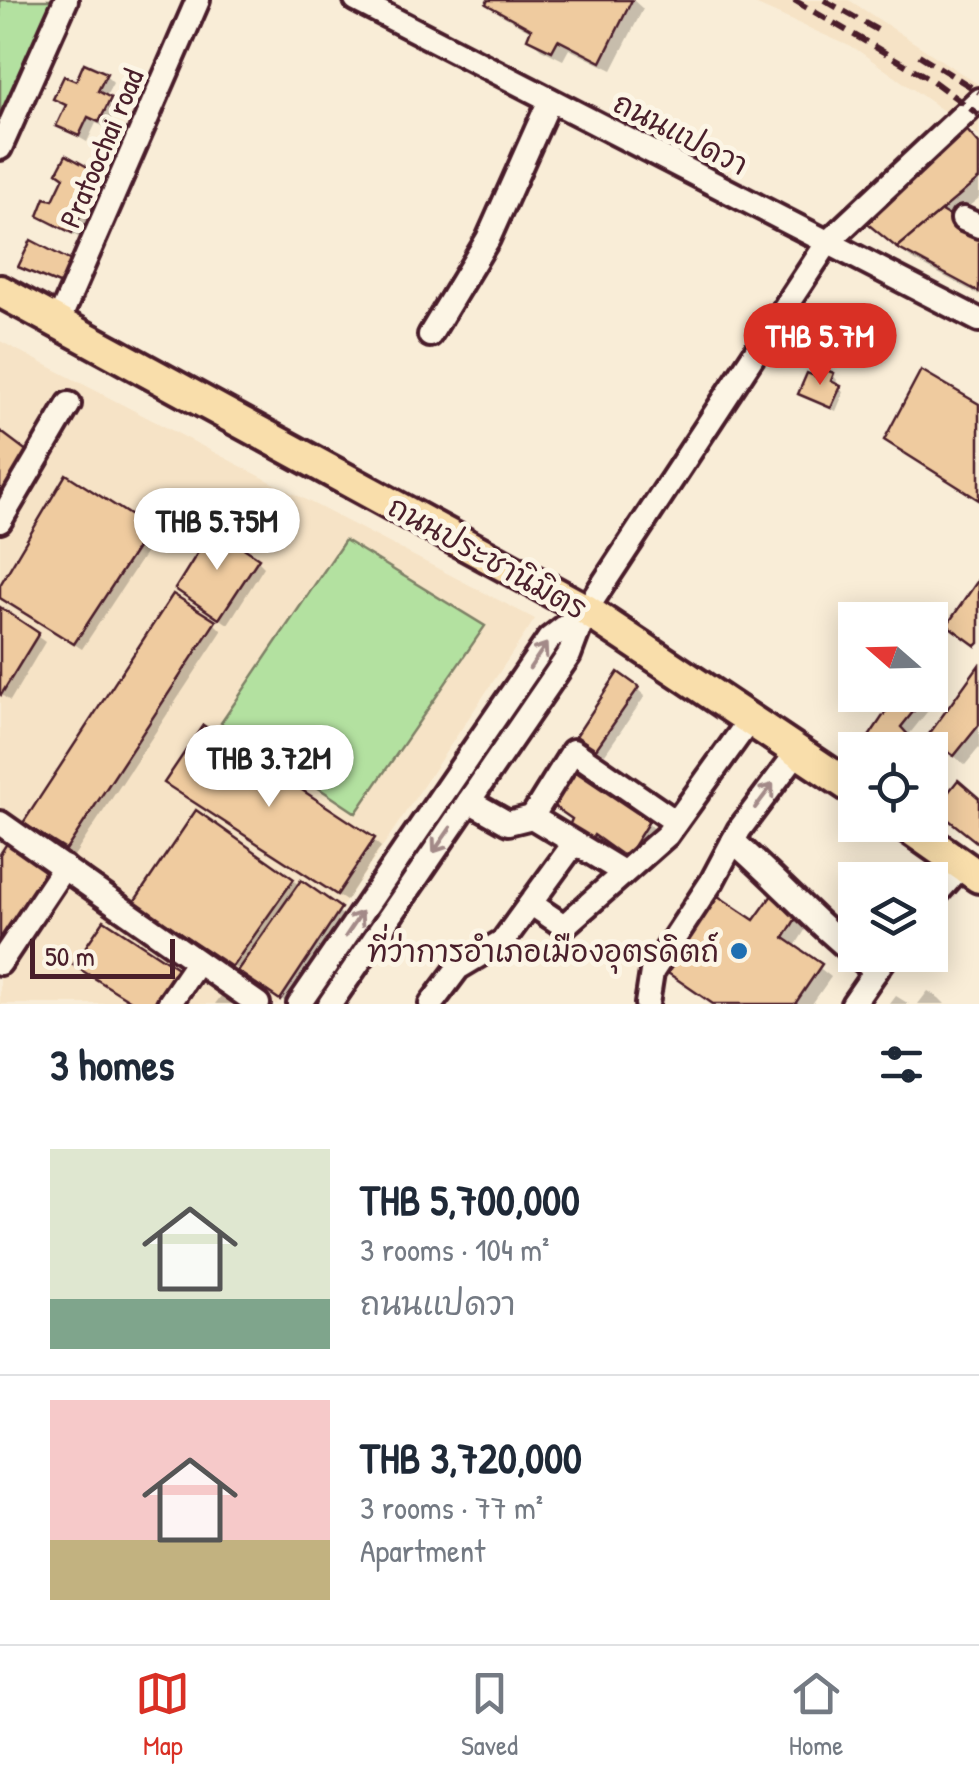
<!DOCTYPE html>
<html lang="en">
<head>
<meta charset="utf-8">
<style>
  :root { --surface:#fff; --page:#f6f6f7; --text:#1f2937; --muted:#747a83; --line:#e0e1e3; --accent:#d93025 }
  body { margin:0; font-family:"Patrick Hand","Playpen Sans Thai",sans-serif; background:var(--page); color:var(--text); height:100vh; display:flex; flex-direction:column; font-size:38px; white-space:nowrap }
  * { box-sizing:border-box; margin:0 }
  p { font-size:32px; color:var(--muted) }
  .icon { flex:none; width:55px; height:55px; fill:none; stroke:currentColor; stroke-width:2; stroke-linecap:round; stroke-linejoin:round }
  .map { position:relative; height:1004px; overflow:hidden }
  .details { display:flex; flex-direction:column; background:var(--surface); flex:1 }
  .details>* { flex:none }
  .needle { width:65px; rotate:290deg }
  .buttons { position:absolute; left:838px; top:602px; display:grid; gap:20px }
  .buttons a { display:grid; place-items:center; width:110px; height:110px; border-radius:0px; background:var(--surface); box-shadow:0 5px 25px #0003; font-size:50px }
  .scale { position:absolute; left:30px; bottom:25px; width:145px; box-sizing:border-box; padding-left:10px; border:5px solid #4a1f2b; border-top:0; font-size:28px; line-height:35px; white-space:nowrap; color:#4a1f2b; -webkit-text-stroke:8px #fcf5e5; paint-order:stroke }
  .price { position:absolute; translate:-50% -85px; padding:0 22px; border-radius:35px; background:#fff; color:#222; font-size:32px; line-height:65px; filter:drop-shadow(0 2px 5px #0008) }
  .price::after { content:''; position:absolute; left:50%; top:60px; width:30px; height:22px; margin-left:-15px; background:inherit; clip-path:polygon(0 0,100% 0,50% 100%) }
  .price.selected { background:var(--accent); color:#fff }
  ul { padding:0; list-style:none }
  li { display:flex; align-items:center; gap:30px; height:250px; padding:0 50px }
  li+li { border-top:2px solid var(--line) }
  li span { display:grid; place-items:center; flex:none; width:280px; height:200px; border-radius:0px; color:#555 }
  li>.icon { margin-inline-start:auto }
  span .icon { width:120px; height:120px; fill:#fffc; stroke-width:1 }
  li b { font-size:42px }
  h2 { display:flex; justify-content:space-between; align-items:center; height:120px; padding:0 50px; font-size:42px }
  .menu { display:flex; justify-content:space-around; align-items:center; height:140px; border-top:2px solid var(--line); background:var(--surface); font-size:28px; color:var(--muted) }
  .menu a { display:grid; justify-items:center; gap:5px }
  .menu .selected { color:var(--accent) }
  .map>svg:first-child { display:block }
  .built { fill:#f6e3c6 }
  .green { fill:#b3e1a0; stroke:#7e8066; stroke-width:2.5 }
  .shadow { fill:#0003 }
  .building { fill:#efcb9f; stroke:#4a1f2b; stroke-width:2.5 }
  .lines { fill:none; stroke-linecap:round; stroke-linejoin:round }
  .minor-casing { stroke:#4a1f2b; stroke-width:30 }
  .major-casing { stroke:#4a1f2b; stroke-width:38 }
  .minor { stroke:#fcf5e5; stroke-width:22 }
  .major { stroke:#f9deab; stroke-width:30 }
  .rail { stroke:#4a1f2b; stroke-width:6; stroke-dasharray:15 8; stroke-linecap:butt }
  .oneway { stroke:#a38a88 }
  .poi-dot { fill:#1f6fb2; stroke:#fcf5e5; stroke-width:4 }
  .labels { text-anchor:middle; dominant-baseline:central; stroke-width:10; stroke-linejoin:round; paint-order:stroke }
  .street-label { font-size:30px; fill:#4a1f2b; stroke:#fcf5e5 }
  .poi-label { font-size:30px; fill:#4a1f2b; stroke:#fcf5e5; text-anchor:end }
</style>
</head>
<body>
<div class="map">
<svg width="979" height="1004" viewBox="0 0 979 1004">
  <rect width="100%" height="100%" fill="#f9edd7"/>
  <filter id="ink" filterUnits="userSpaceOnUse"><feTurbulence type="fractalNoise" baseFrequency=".01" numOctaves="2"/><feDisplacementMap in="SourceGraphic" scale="20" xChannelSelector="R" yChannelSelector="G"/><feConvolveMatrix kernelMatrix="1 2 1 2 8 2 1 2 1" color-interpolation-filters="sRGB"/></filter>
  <g filter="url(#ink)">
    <g class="built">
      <polygon points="746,0 849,0 979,85 979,136 856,49"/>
      <polygon points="0,341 535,619 277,1004 0,1004"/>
    </g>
    <g class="green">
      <polygon points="0,0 66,0 0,148"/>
      <polygon points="345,540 485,626 356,813 221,723"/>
    </g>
    <g class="shadow">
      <polygon points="491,0 633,0 643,9 612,70 569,49 563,60 541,49 530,39 532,32 500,14"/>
      <polygon points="105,75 113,83 105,98 117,108 107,128 96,123 87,142 59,126 67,108 56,99"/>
      <polygon points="979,146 979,198 952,220 979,236 979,295 910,258 878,231"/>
      <polygon points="98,176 106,183 80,238 41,216"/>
      <polygon points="833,375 837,380 835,386 844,392 836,411 801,393"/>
      <polygon points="979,407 979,502 887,440"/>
      <polygon points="149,530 156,537 82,649 0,596 0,590"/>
      <polygon points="257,560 264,567 228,624 186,596"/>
      <polygon points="0,610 45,642 10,701 0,694"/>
      <polygon points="214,623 222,631 74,856 34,831 27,823"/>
      <polygon points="979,669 979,748 965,765 930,736"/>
      <polygon points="637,689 645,696 605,754 587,743"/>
      <polygon points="900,695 916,695 931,707 907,737 918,749 864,750"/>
      <polygon points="167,783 373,840 381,847 346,901"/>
      <polygon points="552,803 648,823 655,831 635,864 602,840 597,848 575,821"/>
      <polygon points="196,813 347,918 289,1004 137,902"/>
      <polygon points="797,917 807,927 794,948 831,977 812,1004 712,1004 665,968 755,924"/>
      <polygon points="928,991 939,998 945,1004 918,1004"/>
      <polygon points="224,992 242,1004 215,1004"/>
      <polygon points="896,996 909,1004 890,1004"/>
    </g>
    <g class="building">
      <polygon points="488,0 632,0 601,62 558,40 552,51 527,39 531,29 486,4"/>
      <polygon points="84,63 107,73 98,91 111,98 99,122 88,117 79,136 56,126 66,105 53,99 64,76 76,81"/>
      <polygon points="964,127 979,144 979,179 897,248 864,221"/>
      <polygon points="66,155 100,174 72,233 38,216 45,198 53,200 64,177 57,172"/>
      <polygon points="941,211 979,233 979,292 897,248"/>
      <polygon points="31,240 73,262 64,286 18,267"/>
      <polygon points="821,368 834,373 831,381 841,386 831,408 798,394 807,373 817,377"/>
      <polygon points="921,370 979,404 979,500 884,440"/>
      <polygon points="0,431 32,455 0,506"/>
      <polygon points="66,474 150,528 74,644 0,598 0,585"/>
      <polygon points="213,528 259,558 219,619 175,589"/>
      <polygon points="979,579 979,643 976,646 947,625"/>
      <polygon points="173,594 216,621 66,850 23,823"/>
      <polygon points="0,607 39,633 1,695 0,694"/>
      <polygon points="979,665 979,725 954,756 927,737"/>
      <polygon points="618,672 639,687 596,749 576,736"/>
      <polygon points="897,695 925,697 901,727 912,739 904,750 860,750"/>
      <polygon points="203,725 375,838 337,895 164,783"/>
      <polygon points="570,768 649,821 626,858 594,835 589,843 568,828 572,819 549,803"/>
      <polygon points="958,780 979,798 979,844 935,809"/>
      <polygon points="196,810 294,879 232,967 134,902"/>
      <polygon points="11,837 54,869 0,951 0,854"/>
      <polygon points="301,880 341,908 280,1000 237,971"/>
      <polygon points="715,894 754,920 772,895 798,915 784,938 822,964 795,1004 713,1004 662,969"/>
      <polygon points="104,920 185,973 163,1004 136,1004 73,965"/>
    </g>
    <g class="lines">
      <g class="minor-casing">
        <g id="minor">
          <polyline points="356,0 979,320"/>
          <polyline points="0,148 66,0"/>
          <polyline points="963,219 979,226"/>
          <polyline points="59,320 198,0"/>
          <polyline points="430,335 488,239 550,100"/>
          <polyline points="0,521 69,404"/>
          <polyline points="469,801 508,823 532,817"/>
          <polyline points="0,823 258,1004"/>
          <path d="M733 841C782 884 824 932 876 971"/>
          <polyline points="623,872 532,817 573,751 676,822"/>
          <polyline points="930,901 962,865"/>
          <polyline points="533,905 564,926 667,835 751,718"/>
          <polyline points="0,963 64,867"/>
          <polyline points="169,1004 197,963"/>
          <polyline points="299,1004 549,639 584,612"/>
          <polyline points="330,1004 569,655 586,610 828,242 979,100"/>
          <polyline points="431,1004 458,968 503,941 573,845"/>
          <polyline points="647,1004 652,972 712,881 739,830 798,751"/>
          <polyline points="853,1004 887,955"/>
        </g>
      </g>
      <g class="major-casing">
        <g id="major">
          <polyline points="0,291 586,610 855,790"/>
          <polyline points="905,825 979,877"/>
        </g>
      </g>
      <use href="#minor" class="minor"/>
      <use href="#major" class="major"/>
      <g class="rail">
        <polyline points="794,0 930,79 979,115"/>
        <polyline points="824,0 881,32"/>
        <polyline points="919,55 979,92"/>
      </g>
    </g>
    <defs><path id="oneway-shaft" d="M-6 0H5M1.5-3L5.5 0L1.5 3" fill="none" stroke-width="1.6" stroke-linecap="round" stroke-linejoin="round" transform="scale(2.5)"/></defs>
    <g class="oneway">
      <use href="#oneway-shaft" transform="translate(538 656) rotate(-56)"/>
      <use href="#oneway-shaft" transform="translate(764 796) rotate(-53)"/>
      <use href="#oneway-shaft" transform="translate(442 840) rotate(125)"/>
      <use href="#oneway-shaft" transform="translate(354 924) rotate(-56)"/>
    </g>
  </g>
  <circle class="poi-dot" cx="739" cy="951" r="10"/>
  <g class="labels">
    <g class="street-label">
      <text transform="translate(681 133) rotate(27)">ถนนแปดวา</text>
      <text transform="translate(101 148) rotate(-67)">Pratoochai road</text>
      <text transform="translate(488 557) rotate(29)">ถนนประชานิมิตร</text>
    </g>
    <g class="poi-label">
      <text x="719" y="951">ที่ว่าการอำเภอเมืองอุตรดิตถ์</text>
    </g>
  </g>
</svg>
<div class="buttons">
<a><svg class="needle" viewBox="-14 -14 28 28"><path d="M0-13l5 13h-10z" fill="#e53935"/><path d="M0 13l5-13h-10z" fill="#747a83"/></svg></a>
<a><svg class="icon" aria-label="locate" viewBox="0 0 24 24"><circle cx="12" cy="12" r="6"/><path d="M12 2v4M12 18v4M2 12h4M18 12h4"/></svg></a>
<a><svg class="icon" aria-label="layers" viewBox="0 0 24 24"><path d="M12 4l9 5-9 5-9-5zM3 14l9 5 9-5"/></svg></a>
</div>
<div class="scale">50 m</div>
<b class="price selected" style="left:820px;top:388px">THB 5.7M</b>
<b class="price" style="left:217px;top:573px">THB 5.75M</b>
<b class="price" style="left:269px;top:810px">THB 3.72M</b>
</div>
<section class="details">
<h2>3 homes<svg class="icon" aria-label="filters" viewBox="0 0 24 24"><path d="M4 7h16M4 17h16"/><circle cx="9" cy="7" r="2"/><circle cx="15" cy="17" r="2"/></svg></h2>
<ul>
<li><span style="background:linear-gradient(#dfe7d0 75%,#7fa58c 0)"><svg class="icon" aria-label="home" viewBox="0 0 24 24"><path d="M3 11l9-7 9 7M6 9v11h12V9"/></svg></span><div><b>THB 5,700,000</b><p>3 rooms · 104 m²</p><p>ถนนแปดวา</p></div></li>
<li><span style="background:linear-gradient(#f6c9c9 70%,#c2b280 0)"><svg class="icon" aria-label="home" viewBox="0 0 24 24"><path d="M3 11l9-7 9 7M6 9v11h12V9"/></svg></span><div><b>THB 3,720,000</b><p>3 rooms · 77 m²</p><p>Apartment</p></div></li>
</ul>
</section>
<nav class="menu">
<a class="selected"><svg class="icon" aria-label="map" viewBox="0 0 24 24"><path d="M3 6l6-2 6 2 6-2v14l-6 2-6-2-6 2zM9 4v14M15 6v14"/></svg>Map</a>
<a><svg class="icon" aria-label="saved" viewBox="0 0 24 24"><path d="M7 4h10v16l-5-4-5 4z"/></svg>Saved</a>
<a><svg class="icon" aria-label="home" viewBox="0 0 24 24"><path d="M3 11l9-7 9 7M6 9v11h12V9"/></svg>Home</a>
</nav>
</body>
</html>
